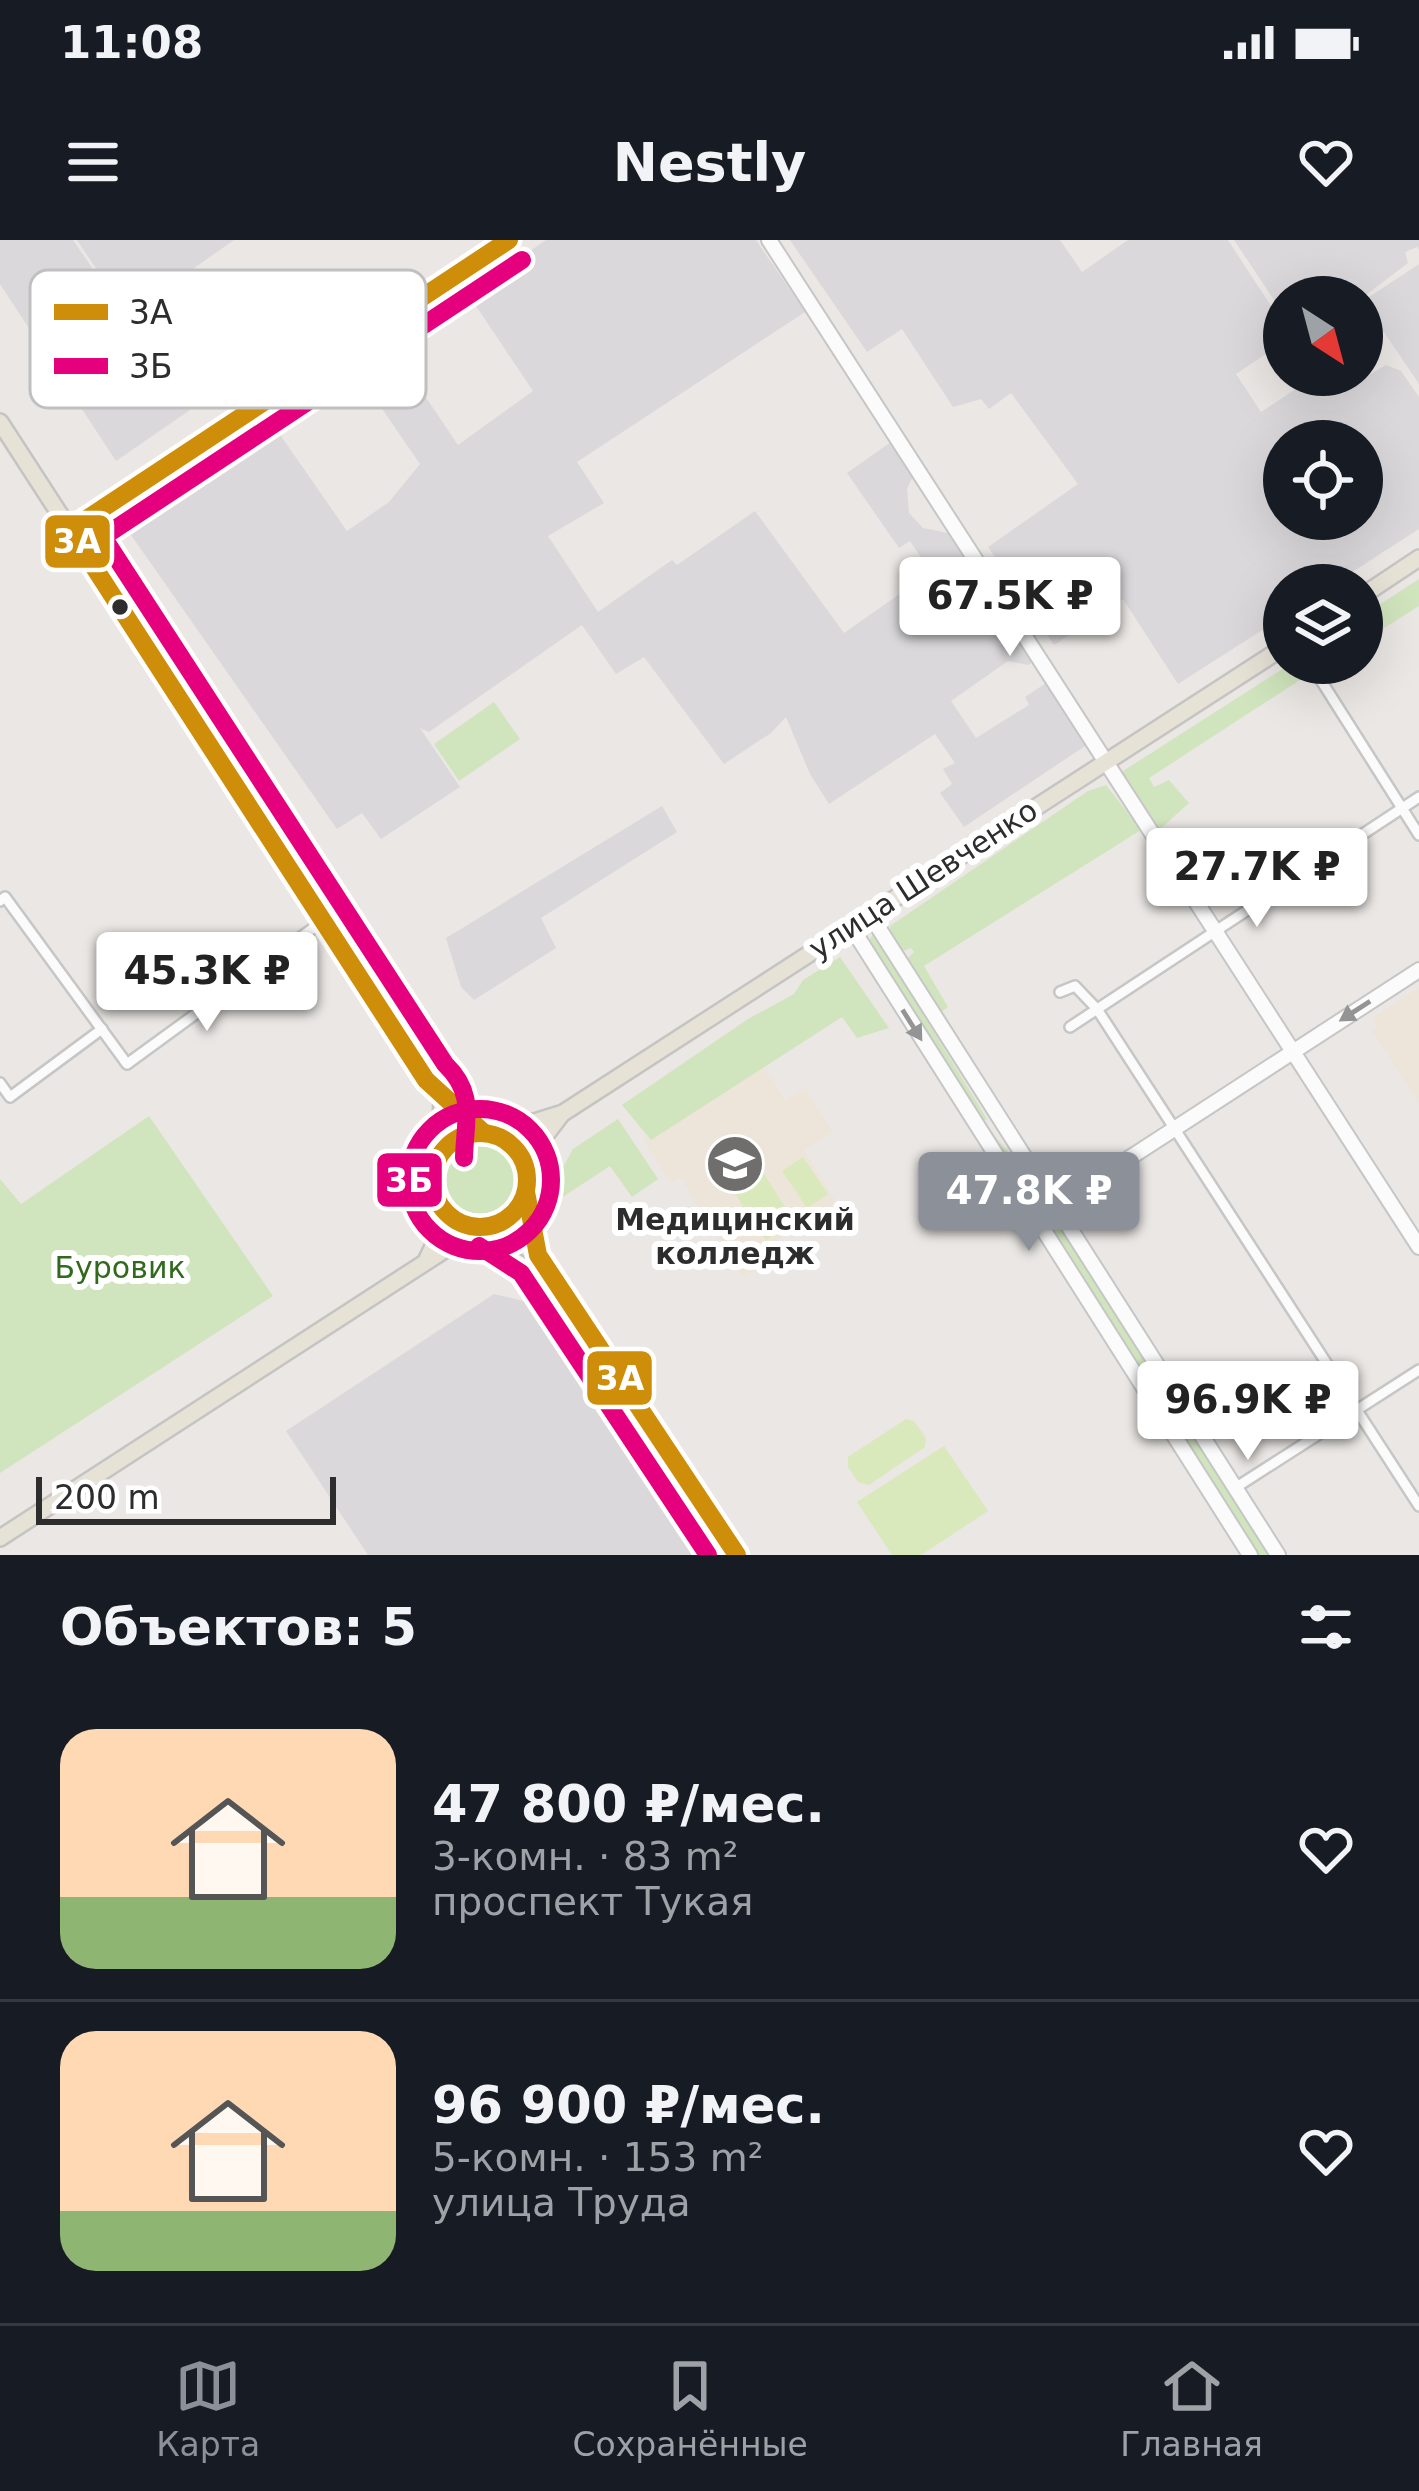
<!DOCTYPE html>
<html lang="ru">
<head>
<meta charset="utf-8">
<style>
  :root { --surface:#171b24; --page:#242831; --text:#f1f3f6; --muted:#9ea1a6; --line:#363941; --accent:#8c9099 }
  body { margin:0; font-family:"DejaVu Sans",sans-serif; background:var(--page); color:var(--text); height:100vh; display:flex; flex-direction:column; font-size:45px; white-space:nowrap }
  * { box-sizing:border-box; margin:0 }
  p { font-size:39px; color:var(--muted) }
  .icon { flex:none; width:66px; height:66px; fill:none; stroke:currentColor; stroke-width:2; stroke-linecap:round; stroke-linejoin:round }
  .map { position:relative; height:1315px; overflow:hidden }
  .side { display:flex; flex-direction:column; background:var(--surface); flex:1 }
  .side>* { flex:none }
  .needle { width:78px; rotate:144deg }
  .buttons { position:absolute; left:1263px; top:36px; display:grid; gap:24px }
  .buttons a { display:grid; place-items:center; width:120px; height:120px; border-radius:50%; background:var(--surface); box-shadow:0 12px 48px #0002; font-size:60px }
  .scale { position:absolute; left:36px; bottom:30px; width:300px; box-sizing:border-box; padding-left:12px; border:6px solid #2d2d2d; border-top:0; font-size:33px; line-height:42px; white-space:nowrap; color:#2d2d2d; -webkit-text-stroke:9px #fff; paint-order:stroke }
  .price { position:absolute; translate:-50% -102px; padding:0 27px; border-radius:12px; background:#fff; color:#222; font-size:39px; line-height:78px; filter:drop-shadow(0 3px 6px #0008) }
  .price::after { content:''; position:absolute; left:50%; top:72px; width:36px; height:27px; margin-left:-18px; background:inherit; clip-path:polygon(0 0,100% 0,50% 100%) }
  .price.on { background:var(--accent); color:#fff }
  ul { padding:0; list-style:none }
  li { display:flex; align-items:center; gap:36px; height:300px; padding:0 60px }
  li+li { border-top:3px solid var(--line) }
  li span { display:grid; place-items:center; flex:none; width:336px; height:240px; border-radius:36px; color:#555 }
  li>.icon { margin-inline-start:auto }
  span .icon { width:144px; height:144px; fill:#fffc; stroke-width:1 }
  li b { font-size:51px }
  h2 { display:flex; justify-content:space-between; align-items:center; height:144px; padding:0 60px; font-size:51px }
  .status { display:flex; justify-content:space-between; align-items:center; height:84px; padding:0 60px; background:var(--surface); direction:ltr }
  .status svg { height:33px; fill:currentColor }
  header { display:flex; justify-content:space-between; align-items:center; height:156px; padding:0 60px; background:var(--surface); font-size:54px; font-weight:600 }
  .dock { display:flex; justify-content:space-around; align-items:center; height:168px; border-top:3px solid var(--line); background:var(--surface); font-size:33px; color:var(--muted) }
  .dock a { display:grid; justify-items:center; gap:6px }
  .dock .on { color:var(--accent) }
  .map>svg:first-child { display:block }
  .industrial { fill:#dad8db; fill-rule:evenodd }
  .education { fill:#ede5d9 }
  .green { fill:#d0e5bd }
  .pitch { fill:#dae9bb }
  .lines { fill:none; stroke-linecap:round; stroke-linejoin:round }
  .street-casing { stroke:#c6c6c6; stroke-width:14 }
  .secondary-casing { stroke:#c6c6c6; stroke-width:18 }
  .primary-casing { stroke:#c6c4c3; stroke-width:20 }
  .street { stroke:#fcfbfb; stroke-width:9 }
  .secondary { stroke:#fcfbfb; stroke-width:14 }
  .primary { stroke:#e7e2d6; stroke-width:15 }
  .bus-1-casing { stroke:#fff; stroke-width:27 }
  .bus-2-casing { stroke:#fff; stroke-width:27 }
  .bus-1 { stroke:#cf8e09; stroke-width:18 }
  .bus-2 { stroke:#e5007d; stroke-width:18 }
  .oneway { fill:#949494 }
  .bus-dot { fill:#2d2d2d; stroke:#fff; stroke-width:4.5 }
  .labels { text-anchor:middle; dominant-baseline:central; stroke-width:12; stroke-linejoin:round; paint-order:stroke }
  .street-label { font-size:30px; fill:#2d2d2d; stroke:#fff }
  .poi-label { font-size:30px; font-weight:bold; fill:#2d2d2d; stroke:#fff }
  .park-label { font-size:30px; fill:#316a1c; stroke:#fff }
  .key { fill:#fff; stroke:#c0c0c0; stroke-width:3 }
  .key-label { font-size:33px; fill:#2d2d2d }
  .line-badge { stroke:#fff; stroke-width:4.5 }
  .badge-label { font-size:33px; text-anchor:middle; font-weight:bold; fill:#fff }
</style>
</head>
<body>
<div class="status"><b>11:08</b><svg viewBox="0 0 49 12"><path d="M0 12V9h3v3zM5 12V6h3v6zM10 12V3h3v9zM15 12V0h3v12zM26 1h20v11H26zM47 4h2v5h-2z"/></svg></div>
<header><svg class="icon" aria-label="menu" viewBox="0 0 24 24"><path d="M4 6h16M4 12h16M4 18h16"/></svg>Nestly<svg class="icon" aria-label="heart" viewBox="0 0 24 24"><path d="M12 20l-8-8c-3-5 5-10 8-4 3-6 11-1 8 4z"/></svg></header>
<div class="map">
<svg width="1419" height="1315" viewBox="0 0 1419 1315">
  <rect width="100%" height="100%" fill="#eae7e4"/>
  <g class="industrial">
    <polygon points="0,0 73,0 190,170 116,221 0,44"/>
    <polygon points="77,0 234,0 127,75"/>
    <polygon points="546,0 756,0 805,72 577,222 604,263 548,296 598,372 672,320 677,325 755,271 844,393 931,332 910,301 899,308 847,233 891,202 913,236 907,249 909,273 923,288 948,293 1033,422 1028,425 1008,421 951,461 976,498 1029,465 1025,457 1046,443 1088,504 964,587 940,553 952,544 943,529 955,523 935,494 829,564 810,534 786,477 771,493 724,524 644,417 616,434 582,385 429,492 420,488 460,547 381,599 362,573 337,589 117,275 267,176 347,291 389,262 420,224 365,144 400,119 458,205 533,151 468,54"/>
    <path d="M790 0H1060L1082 32 1128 0H1228L1284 86V102L1236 134 1261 172 1317 135 1350 146 1386 125 1401 131 1419 157V289L1332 345H1284V376L1178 444 1123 359 1054 405 988 307 1078 244 1011 153 989 169 981 159 953 167 902 89 867 112ZM1284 201H1362V279H1284Z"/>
    <polygon points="1234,0 1419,0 1419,10 1417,7 1405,12 1408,23 1362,58 1284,57 1284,75"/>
    <polygon points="1419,24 1419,144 1363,61"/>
    <polygon points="662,566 677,592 541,678 556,708 474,760 461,747 446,698"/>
    <polygon points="494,1054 528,1062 698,1315 368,1315 286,1191"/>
  </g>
  <g class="education">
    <polygon points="1419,748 1419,864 1372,791 1378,787 1372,778"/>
    <polygon points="763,824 785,860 805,848 833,892 804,910 843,973 818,988 811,978 764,1008 771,1021 743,1038 680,938 670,943 643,899"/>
  </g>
  <g class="green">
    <polygon points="1419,339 1419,366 1362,402 1362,376"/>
    <polygon points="1292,423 1306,436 1149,538 1154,547 1169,540 1189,563 1158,591 1123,537 1123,531"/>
    <polygon points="494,462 520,499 459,541 434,504"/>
    <polygon points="1106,545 1141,590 924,726 948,767 940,773 906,720 914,712 911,708 901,712 891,697 890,686 1088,551"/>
    <polygon points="873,694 876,697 987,879 979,883 869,701"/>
    <polygon points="840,717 889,788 857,798 842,777 651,900 622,865 748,779 794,754 803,740"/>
    <polygon points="149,876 273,1056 0,1233 0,939 21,964"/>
    <polygon points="618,879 658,939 632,957 610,926 555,962 549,953 573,909"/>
    <polygon points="990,890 1040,951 1172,1157 1164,1162 986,893"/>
    <circle cx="482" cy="941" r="41"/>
    <polygon points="1182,1173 1272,1315 1256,1315 1173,1179"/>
  </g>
  <g class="pitch">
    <polygon points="803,917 828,954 807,968 782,931"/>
    <polygon points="761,929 794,981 766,1000 732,949"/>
    <polygon points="906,1179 914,1181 926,1198 925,1207 869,1245 858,1242 848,1227 848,1217"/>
    <polygon points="944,1206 988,1271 921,1315 892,1315 857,1262"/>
  </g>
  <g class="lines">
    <g class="street-casing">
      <g id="street">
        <polyline points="1310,423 1419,595"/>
        <polyline points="0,661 5,657 127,824 323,681"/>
        <polyline points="1060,752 1075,746 1097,769 1419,1266"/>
        <polyline points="1070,787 1419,557"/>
        <polyline points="0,843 10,857 102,789"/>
        <polyline points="1235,1248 1419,1130"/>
      </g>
    </g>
    <g class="secondary-casing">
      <g id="secondary">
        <polyline points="769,0 1419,1007"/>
        <polyline points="70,290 509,0"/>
        <polyline points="869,673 1278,1315"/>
        <polyline points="850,685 1250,1315"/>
        <polyline points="1054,967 1419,730"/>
      </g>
    </g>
    <g class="primary-casing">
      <g id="primary">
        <polyline points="0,182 426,840 484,893"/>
        <polyline points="1362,356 1419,318"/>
        <circle cx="480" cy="940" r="47"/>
        <polyline points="493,895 563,873 1284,407"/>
        <polyline points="440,917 442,855"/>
        <polyline points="527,931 538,905 561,875"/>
        <polyline points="526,952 538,1015 737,1315"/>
        <polyline points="492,986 538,1015"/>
        <polyline points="427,1019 439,994 437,962"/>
        <polyline points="0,1298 480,987"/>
      </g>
    </g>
    <use href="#street" class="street"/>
    <use href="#secondary" class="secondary"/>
    <use href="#primary" class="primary"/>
    <g class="bus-1-casing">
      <g id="bus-1">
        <polyline points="484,893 426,840 70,290 509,0"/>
        <circle cx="480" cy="940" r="47"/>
        <polyline points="526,952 538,1015 737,1315"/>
      </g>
    </g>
    <g class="bus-2-casing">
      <g id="bus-2">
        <circle cx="480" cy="940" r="71"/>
        <path d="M464 918C465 878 476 854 445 824L103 297 522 20"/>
        <polyline points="479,1006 521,1033 708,1315"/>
      </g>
    </g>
    <use href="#bus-1" class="bus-1"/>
    <use href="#bus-2" class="bus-2"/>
  </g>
  <defs><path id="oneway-solid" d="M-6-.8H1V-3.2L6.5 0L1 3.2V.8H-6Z" transform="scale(3)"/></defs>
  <g class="oneway">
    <use href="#oneway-solid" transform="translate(1355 771) rotate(147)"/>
    <use href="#oneway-solid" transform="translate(912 785) rotate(58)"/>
  </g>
  <defs>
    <g id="university-disc" transform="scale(3)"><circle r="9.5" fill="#6f6e6d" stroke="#fff"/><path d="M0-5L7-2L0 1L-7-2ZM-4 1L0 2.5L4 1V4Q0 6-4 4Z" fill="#fff"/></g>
  </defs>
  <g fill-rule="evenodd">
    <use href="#university-disc" x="735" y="924"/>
  </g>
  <circle class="bus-dot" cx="120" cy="367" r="10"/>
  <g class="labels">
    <g class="street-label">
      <text transform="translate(923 639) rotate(-33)">улица Шевченко</text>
    </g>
    <g class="poi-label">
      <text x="735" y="979">Медицинский<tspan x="735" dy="34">колледж</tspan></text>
    </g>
    <g class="park-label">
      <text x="120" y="1027">Буровик</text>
    </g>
  </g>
  <rect x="30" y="30" width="396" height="138" rx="18" class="key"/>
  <rect x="54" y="64" width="54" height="16" fill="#cf8e09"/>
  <rect x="54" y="118" width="54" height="16" fill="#e5007d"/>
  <g class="key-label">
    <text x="129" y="84">3А</text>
    <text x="129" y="138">3Б</text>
  </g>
  <g class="line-badge">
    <rect x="43" y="273" width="69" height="57" rx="12" fill="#cf8e09"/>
    <rect x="375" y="911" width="69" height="58" rx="12" fill="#e5007d"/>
    <rect x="585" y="1109" width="69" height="58" rx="12" fill="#cf8e09"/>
  </g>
  <g class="badge-label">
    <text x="77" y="313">3А</text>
    <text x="409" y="952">3Б</text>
    <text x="620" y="1150">3А</text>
  </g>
</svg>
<div class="buttons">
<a><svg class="needle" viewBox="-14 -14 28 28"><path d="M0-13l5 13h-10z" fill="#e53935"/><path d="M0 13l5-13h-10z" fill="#9ea1a6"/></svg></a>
<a><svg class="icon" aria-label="locate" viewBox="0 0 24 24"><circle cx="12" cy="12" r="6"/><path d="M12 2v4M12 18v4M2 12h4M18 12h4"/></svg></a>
<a><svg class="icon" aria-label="layers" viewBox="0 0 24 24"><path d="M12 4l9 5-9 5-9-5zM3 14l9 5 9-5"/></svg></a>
</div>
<div class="scale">200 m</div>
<b class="price" style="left:1010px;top:419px">67.5K ₽</b>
<b class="price" style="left:1257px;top:690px">27.7K ₽</b>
<b class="price" style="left:207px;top:794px">45.3K ₽</b>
<b class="price on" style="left:1029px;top:1014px">47.8K ₽</b>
<b class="price" style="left:1248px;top:1223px">96.9K ₽</b>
</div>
<section class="side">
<h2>Объектов: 5<svg class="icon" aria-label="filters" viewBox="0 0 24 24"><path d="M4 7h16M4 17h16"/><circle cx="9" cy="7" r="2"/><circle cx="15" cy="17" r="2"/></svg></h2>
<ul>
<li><span style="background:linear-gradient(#ffd9b3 70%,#8fb573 0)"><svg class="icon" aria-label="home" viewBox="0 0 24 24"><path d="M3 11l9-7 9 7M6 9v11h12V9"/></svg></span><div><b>47 800 ₽/мес.</b><p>3-комн. · 83 m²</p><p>проспект Тукая</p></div><svg class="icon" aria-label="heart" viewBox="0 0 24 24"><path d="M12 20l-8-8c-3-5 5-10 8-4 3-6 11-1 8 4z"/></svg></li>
<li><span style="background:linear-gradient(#ffd9b3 75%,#8fb573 0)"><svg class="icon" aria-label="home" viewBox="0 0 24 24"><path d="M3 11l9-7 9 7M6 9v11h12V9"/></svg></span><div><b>96 900 ₽/мес.</b><p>5-комн. · 153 m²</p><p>улица Труда</p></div><svg class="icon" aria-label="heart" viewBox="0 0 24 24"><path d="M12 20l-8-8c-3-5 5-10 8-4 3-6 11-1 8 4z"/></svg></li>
</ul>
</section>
<nav class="dock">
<a class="on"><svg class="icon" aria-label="map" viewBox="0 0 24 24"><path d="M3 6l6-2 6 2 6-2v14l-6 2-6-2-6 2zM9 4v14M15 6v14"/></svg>Карта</a>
<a><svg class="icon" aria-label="saved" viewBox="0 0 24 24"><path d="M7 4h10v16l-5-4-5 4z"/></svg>Сохранённые</a>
<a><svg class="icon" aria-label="home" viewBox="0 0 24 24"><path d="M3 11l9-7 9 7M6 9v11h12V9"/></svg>Главная</a>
</nav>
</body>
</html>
